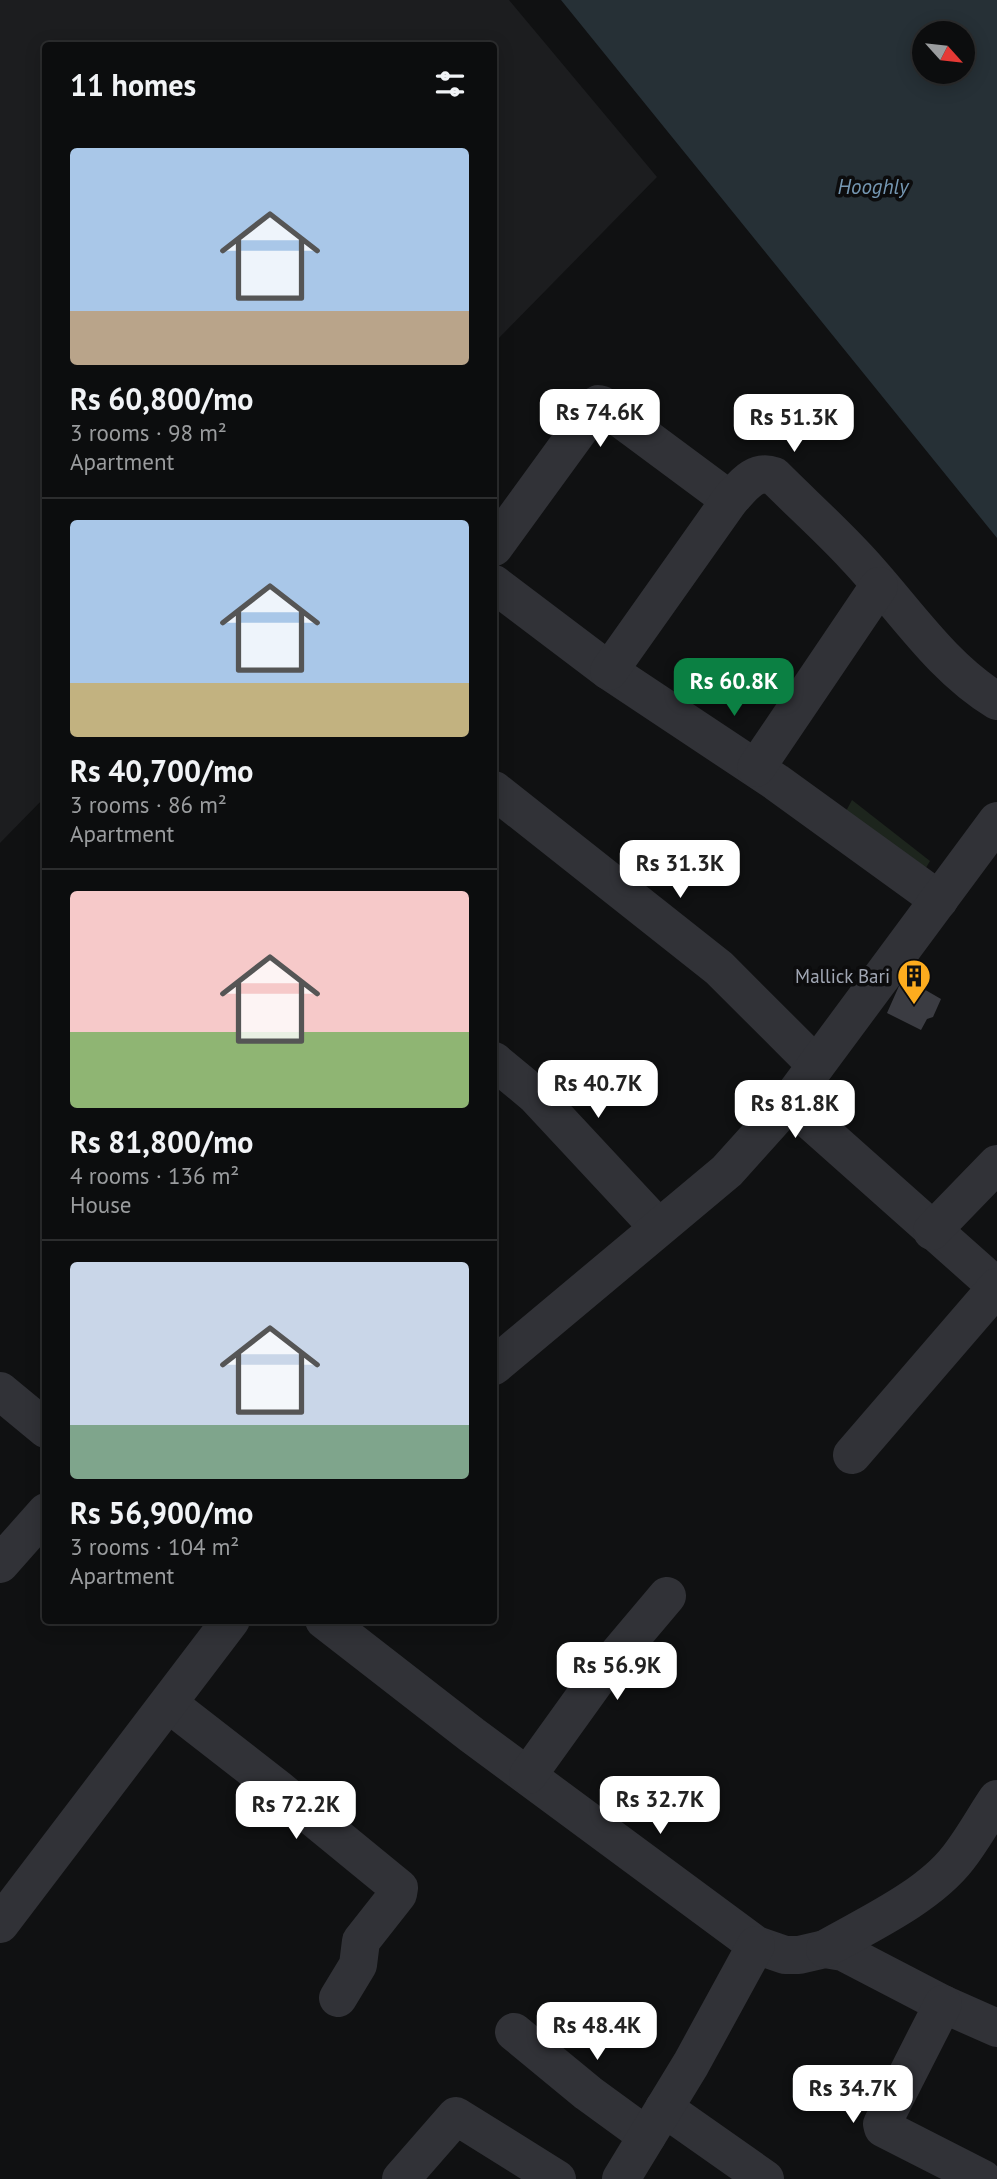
<!DOCTYPE html>
<html lang="en">
<head>
<meta charset="utf-8">
<style>
  :root { --surface:#0c0d0e; --page:#1a1b1c; --text:#f1f3f6; --muted:#9a9c9e; --line:#2c2d2e; --accent:#0b8043 }
  body { margin:0; font-family:"PT Sans",sans-serif; background:var(--page); color:var(--text); height:100vh; display:flex; flex-direction:column; font-size:26px; white-space:nowrap }
  * { box-sizing:border-box; margin:0 }
  p { font-size:23px; color:var(--muted) }
  .icon { flex:none; width:38px; height:38px; fill:none; stroke:currentColor; stroke-width:2; stroke-linecap:round; stroke-linejoin:round }
  .map { position:relative; flex:1; overflow:hidden }
  .side { position:absolute; left:42px; top:42px; width:455px; height:1582px; display:flex; flex-direction:column; background:var(--surface); border-radius:7px; box-shadow:0 4px 18px #0003,0 0 0 2px var(--line) }
  .side>* { flex:none }
  .needle { width:46px; rotate:117deg }
  .controls { position:absolute; left:912px; top:21px; display:grid; gap:14px }
  .controls a { display:grid; place-items:center; width:63px; height:63px; border-radius:50%; background:var(--surface); box-shadow:0 4px 18px #0003,0 0 0 2px var(--line); font-size:35px }
  .price { position:absolute; translate:-50% -60px; padding:0 16px; border-radius:14px; background:#fff; color:#222; font-size:23px; line-height:46px; filter:drop-shadow(0 2px 4px #0008) }
  .price::after { content:''; position:absolute; left:50%; top:42px; width:21px; height:16px; margin-left:-10px; background:inherit; clip-path:polygon(0 0,100% 0,50% 100%) }
  .price.current { background:var(--accent); color:#fff }
  ul { padding:0; list-style:none }
  li { display:grid; align-content:center; gap:14px; height:371px; padding:0 28px }
  li+li { border-top:2px solid var(--line) }
  li span { display:grid; place-items:center; height:217px; border-radius:7px; color:#555 }
  li>.icon { margin-inline-start:auto }
  span .icon { width:126px; height:126px; fill:#fffc; stroke-width:1 }
  li b { font-size:30px }
  h2 { display:flex; justify-content:space-between; align-items:center; height:84px; padding:0 28px; font-size:30px }
  .map>svg:first-child { display:block }
  .built { fill:#1c1d1f }
  .green { fill:#1d251d }
  .water { fill:#263036; fill-rule:evenodd }
  .building { fill:#3b3c42 }
  .lines { fill:none; stroke-linecap:round; stroke-linejoin:round }
  .minor { stroke:#313237; stroke-width:38 }
  .labels { text-anchor:middle; dominant-baseline:central; stroke-width:7; stroke-linejoin:round; paint-order:stroke }
  .poi-label { font-size:19px; fill:#a1a7b4; stroke:#0c0c0d; text-anchor:end }
  .water-label { font-size:21px; font-style:italic; fill:#7597b2; stroke:#0c0c0d }
</style>
</head>
<body>
<div class="map">
<svg width="997" height="2179" viewBox="0 0 997 2179">
  <rect width="100%" height="100%" fill="#101112"/>
  <polygon class="built" points="0,0 509,0 657,177 494,343 494,46 46,46 45,797 0,843"/>
  <polygon class="green" points="852,800 930,861 918,881 839,824"/>
  <path class="water" d="M561 0H997V538ZM924 33H962V72H924Z"/>
  <polygon class="building" points="903,977 941,999 933,1017 927,1019 921,1030 887,1013"/>
  <g class="lines">
    <g class="minor">
      <polyline points="494,547 598,404 602,405 730,500"/>
      <polyline points="494,584 609,671 776,782 939,900"/>
      <path d="M609 671 730 500C743 486 754 469 774 476 801 503 829 528 855 556 901 604 939 666 997 701"/>
      <polyline points="756,768 879,586"/>
      <polyline points="494,790 719,968 816,1065"/>
      <polyline points="494,1061 535,1095 658,1227"/>
      <polyline points="789,1102 997,1287"/>
      <polyline points="932,1231 997,1164"/>
      <polyline points="494,1366 727,1171 789,1102 997,821"/>
      <polyline points="0,1391 46,1429"/>
      <polyline points="852,1455 997,1287"/>
      <polyline points="0,1564 46,1512"/>
      <polyline points="324,1620 472,1735 756,1945 785,1955 799,1955 825,1949 843,1952 943,2004 997,2028"/>
      <polyline points="169,1704 277,1788 399,1888 398,1894 361,1941 358,1965 338,1998"/>
      <polyline points="528,1775 597,1679 667,1596"/>
      <polyline points="0,1924 231,1620"/>
      <path d="M825 1949C867 1925 928 1897 958 1858 973 1839 984 1818 997 1799"/>
      <polyline points="943,2004 882,2124 883,2128 983,2179"/>
      <polyline points="514,2032 588,2093 647,2136"/>
      <polyline points="664,2108 765,2179"/>
      <polyline points="401,2179 456,2116 557,2179"/>
      <polyline points="621,2179 691,2064 756,1945"/>
    </g>
  </g>
  <defs>
    <g id="building-pin" transform="scale(1.75)"><path d="M0 17L-7.5 6A9.5 9.5 0 1 1 7.5 6Z" fill="#fdac1e" stroke="#0c0c0d"/><path d="M-4-6H4V6H1V3H-1V6H-4ZM-2.5-4.3h1.7v1.8h-1.7ZM.8-4.3h1.7v1.8H.8ZM-2.5-1h1.7V.8h-1.7ZM.8-1h1.7V.8H.8Z" fill="#111"/></g>
  </defs>
  <g fill-rule="evenodd">
    <use href="#building-pin" x="914" y="976"/>
  </g>
  <g class="labels">
    <g class="poi-label">
      <text x="890" y="976">Mallick Bari</text>
    </g>
    <g class="water-label">
      <text x="873" y="186">Hooghly</text>
    </g>
  </g>
</svg>
<div class="controls">
<a><svg class="needle" viewBox="-14 -14 28 28"><path d="M0-13l5 13h-10z" fill="#e53935"/><path d="M0 13l5-13h-10z" fill="#9a9c9e"/></svg></a>
</div>
<b class="price" style="left:600px;top:449px">Rs 74.6K</b>
<b class="price" style="left:794px;top:454px">Rs 51.3K</b>
<b class="price current" style="left:734px;top:718px">Rs 60.8K</b>
<b class="price" style="left:680px;top:900px">Rs 31.3K</b>
<b class="price" style="left:598px;top:1120px">Rs 40.7K</b>
<b class="price" style="left:795px;top:1140px">Rs 81.8K</b>
<b class="price" style="left:617px;top:1702px">Rs 56.9K</b>
<b class="price" style="left:660px;top:1836px">Rs 32.7K</b>
<b class="price" style="left:296px;top:1841px">Rs 72.2K</b>
<b class="price" style="left:597px;top:2062px">Rs 48.4K</b>
<b class="price" style="left:853px;top:2125px">Rs 34.7K</b>
<section class="side">
<h2>11 homes<svg class="icon" aria-label="filters" viewBox="0 0 24 24"><path d="M4 7h16M4 17h16"/><circle cx="9" cy="7" r="2"/><circle cx="15" cy="17" r="2"/></svg></h2>
<ul>
<li><span style="background:linear-gradient(#a9c7e8 75%,#b9a48a 0)"><svg class="icon" aria-label="home" viewBox="0 0 24 24"><path d="M3 11l9-7 9 7M6 9v11h12V9"/></svg></span><div><b>Rs 60,800/mo</b><p>3 rooms · 98 m²</p><p>Apartment</p></div></li>
<li><span style="background:linear-gradient(#a9c7e8 75%,#c2b280 0)"><svg class="icon" aria-label="home" viewBox="0 0 24 24"><path d="M3 11l9-7 9 7M6 9v11h12V9"/></svg></span><div><b>Rs 40,700/mo</b><p>3 rooms · 86 m²</p><p>Apartment</p></div></li>
<li><span style="background:linear-gradient(#f6c9c9 65%,#8fb573 0)"><svg class="icon" aria-label="home" viewBox="0 0 24 24"><path d="M3 11l9-7 9 7M6 9v11h12V9"/></svg></span><div><b>Rs 81,800/mo</b><p>4 rooms · 136 m²</p><p>House</p></div></li>
<li><span style="background:linear-gradient(#c9d6e8 75%,#7fa58c 0)"><svg class="icon" aria-label="home" viewBox="0 0 24 24"><path d="M3 11l9-7 9 7M6 9v11h12V9"/></svg></span><div><b>Rs 56,900/mo</b><p>3 rooms · 104 m²</p><p>Apartment</p></div></li>
</ul>
</section>
</div>
</body>
</html>
